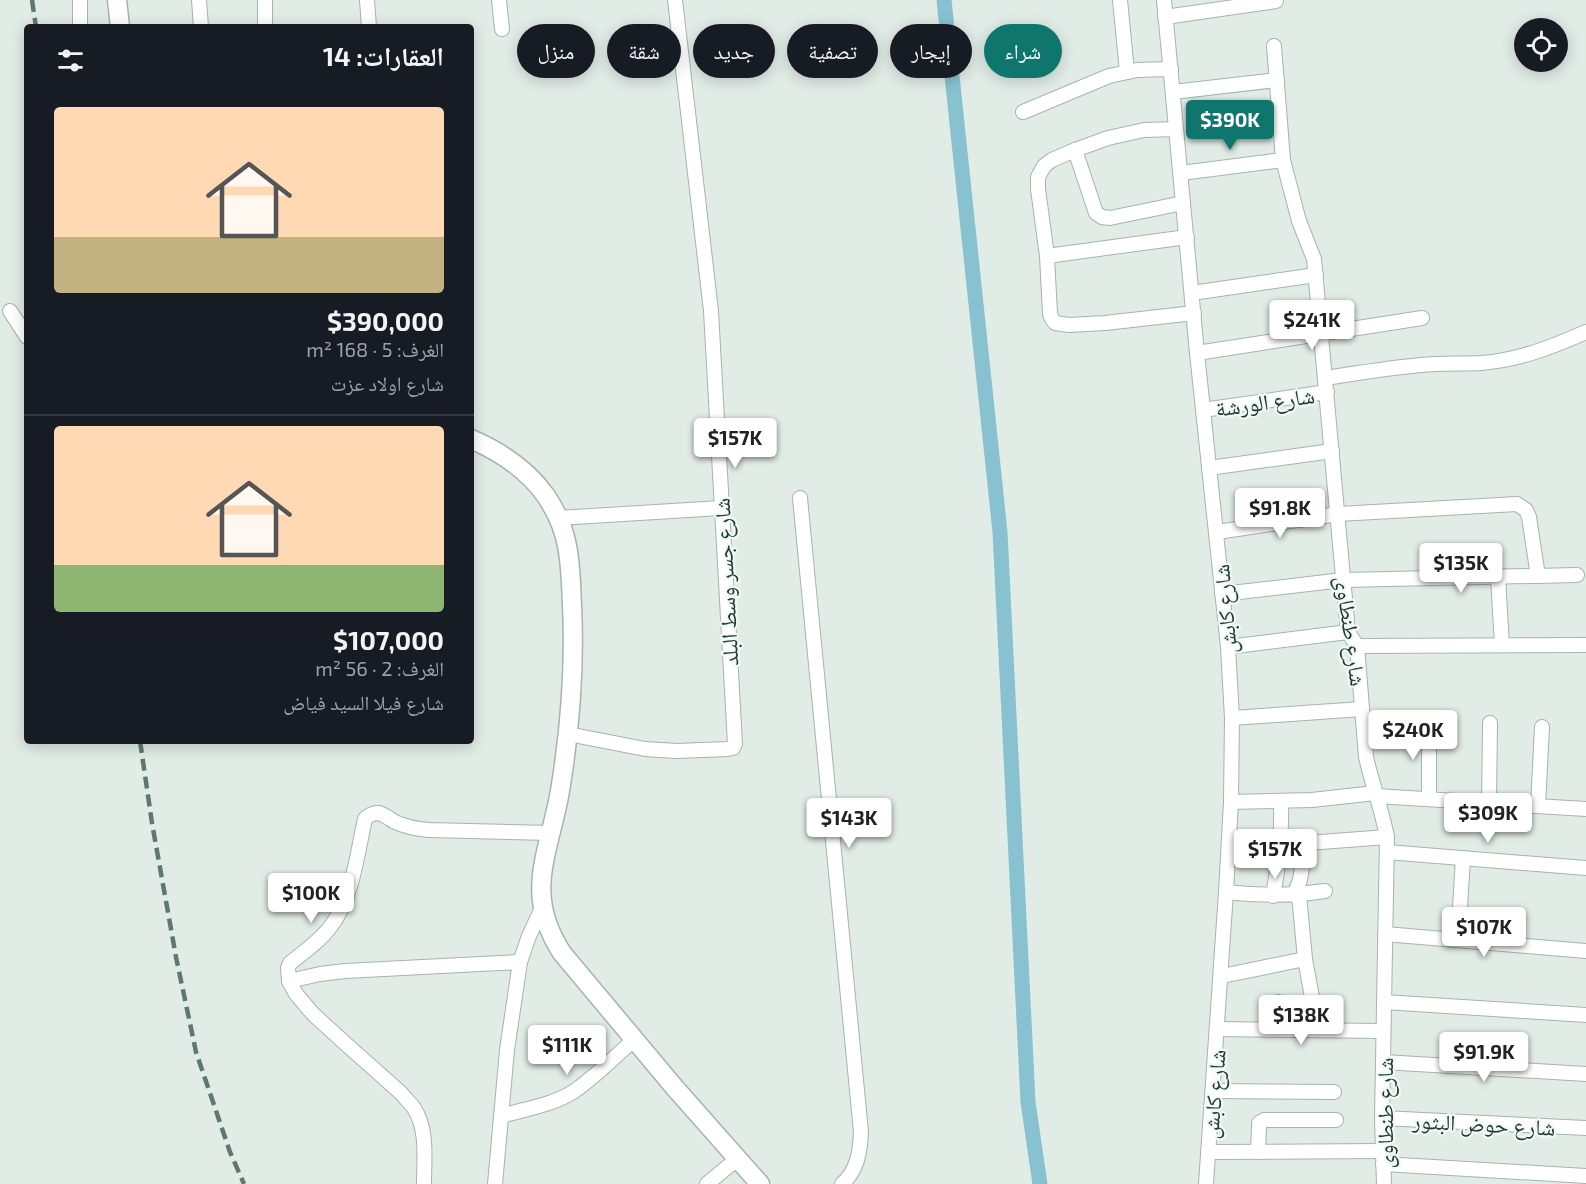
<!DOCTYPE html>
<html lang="ar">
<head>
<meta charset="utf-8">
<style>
  :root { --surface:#171b24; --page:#20242c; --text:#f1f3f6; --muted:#9ea1a6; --line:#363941; --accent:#0f766e }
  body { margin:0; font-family:"Exo 2","Noto Naskh Arabic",sans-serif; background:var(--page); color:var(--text); direction:rtl; height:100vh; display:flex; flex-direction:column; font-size:22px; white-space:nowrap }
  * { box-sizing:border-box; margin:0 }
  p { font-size:20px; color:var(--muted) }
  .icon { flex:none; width:33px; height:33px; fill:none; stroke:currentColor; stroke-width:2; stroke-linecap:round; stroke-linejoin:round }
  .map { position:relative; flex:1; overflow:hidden; direction:ltr }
  .details { position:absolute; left:24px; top:24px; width:450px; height:720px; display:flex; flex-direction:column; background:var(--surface); border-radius:6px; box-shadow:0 3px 15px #0003; direction:rtl }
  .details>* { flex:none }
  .top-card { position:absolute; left:492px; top:24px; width:570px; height:54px; direction:rtl; display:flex; gap:12px }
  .fabs { position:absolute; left:1514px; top:18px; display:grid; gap:12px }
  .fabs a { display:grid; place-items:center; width:54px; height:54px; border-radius:50%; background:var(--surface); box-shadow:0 3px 15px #0003; font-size:30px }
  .price { position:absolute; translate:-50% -51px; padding:0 14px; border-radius:6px; background:#fff; color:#222; font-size:20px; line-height:39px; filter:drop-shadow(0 2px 3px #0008) }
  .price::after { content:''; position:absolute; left:50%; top:36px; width:18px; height:14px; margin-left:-9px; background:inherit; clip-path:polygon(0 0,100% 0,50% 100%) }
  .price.current { background:var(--accent); color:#fff }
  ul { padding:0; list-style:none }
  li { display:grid; align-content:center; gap:12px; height:318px; padding:0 30px }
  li+li { border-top:2px solid var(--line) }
  li span { display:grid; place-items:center; height:186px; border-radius:6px; color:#555 }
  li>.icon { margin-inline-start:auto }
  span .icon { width:108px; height:108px; fill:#fffc; stroke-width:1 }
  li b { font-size:26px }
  h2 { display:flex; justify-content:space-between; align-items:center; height:72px; padding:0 30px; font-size:26px }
  .tag { padding:0 21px; border-radius:27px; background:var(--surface); box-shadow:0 3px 15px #0003; font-size:21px; line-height:54px }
  .tag.current { background:var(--accent); color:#fff }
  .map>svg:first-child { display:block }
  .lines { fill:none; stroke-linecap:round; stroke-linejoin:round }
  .canal { stroke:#88c2d1; stroke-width:15 }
  .minor-casing { stroke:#a4b4ae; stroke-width:16 }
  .tertiary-casing { stroke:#a4b4ae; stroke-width:21 }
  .minor { stroke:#fff; stroke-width:14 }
  .tertiary { stroke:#fff; stroke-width:18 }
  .rail { stroke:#5c7872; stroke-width:4.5; stroke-dasharray:12 6; stroke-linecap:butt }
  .labels { text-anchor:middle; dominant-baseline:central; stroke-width:4.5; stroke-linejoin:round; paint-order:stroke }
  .street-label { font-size:22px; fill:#213c36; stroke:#f1f8f5 }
</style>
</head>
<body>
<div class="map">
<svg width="1586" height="1184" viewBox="0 0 1586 1184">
  <rect width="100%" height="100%" fill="#e1ece7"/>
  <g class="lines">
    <polyline class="canal" points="944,0 1000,532 1028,1102 1040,1184"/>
    <g class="minor-casing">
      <g id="minor">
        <polyline points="199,0 201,27"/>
        <polyline points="367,0 369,27"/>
        <polyline points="499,0 502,29"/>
        <polyline points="1120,0 1127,72"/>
        <polyline points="1164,0 1197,353 1228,647 1232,718 1231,802 1226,892 1206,1184"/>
        <polyline points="1165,17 1276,1"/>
        <polyline points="80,27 80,0"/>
        <polyline points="265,27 265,0"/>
        <path d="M1274 46 1283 160 1299 221 1314 259 1348 632 1357 646 1366 757C1372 784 1382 810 1387 837L1382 1118 1384 1184"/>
        <polyline points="1173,92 1277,80"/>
        <polyline points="1023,112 1109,76 1137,70 1171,69"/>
        <polyline points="1176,129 1144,130 1108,138 1075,150 1052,160 1044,166 1038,177 1038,189 1047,256 1050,314 1052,319 1055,323 1069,325 1105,323 1194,313"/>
        <polyline points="1075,150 1096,213 1102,217 1110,218 1183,203"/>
        <polyline points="1181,173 1283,160"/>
        <polyline points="1047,256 1187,237"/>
        <polyline points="1192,293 1316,275"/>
        <polyline points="10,311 27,337"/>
        <polyline points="1197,353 1422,318"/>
        <path d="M1326 378C1357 373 1389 368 1421 365 1441 363 1461 364 1481 363 1519 360 1552 347 1586 332"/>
        <polyline points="1203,410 1327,392"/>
        <polyline points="1209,468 1332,451"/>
        <path d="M800 498 861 1132C860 1151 858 1170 842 1184"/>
        <polyline points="558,518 721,508"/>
        <polyline points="1217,532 1338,514 1517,504 1526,510 1529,517 1538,576"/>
        <polyline points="1498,577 1502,645"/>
        <polyline points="1222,594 1343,580 1577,575"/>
        <polyline points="1357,646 1586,645"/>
        <polyline points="1228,647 1348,632"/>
        <polyline points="1232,718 1362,709"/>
        <polyline points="1429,722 1429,799"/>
        <polyline points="568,734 645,749 677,751 728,749 733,748 735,744 711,311 675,0"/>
        <polyline points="1376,796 1586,809"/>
        <polyline points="1231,802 1312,800 1375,793"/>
        <polyline points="1489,803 1490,723"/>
        <polyline points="1538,806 1542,727"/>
        <polyline points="1281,845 1387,837"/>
        <polyline points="1387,852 1586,868"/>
        <path d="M1226 892C1260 896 1291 896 1325 891"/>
        <polyline points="1294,895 1300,880 1306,843"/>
        <polyline points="1299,895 1305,959 1318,1030"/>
        <path d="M1273 896C1279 864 1282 834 1281 801"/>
        <polyline points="1385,934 1586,951"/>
        <polyline points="1458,940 1463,858"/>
        <polyline points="1222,976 1305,959"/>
        <polyline points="289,981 320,974 345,971 520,962"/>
        <polyline points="1278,1002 1284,1030"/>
        <polyline points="1384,1002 1586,1015"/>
        <polyline points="1218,1029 1383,1031"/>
        <polyline points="1383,1062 1586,1074"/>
        <polyline points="1213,1091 1334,1092"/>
        <path d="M501 1116C525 1109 552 1105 573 1092 595 1077 614 1057 634 1040"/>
        <polyline points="1382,1118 1586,1128"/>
        <polyline points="1208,1152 1383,1151"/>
        <polyline points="1258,1152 1259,1127 1259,1123 1264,1120 1336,1120"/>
        <polyline points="1383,1164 1586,1176"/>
        <path d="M424 1184C424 1159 428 1130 414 1108 410 1103 405 1098 401 1093L347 1045 313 1014 296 994 289 981 288 968 290 963C304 952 320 941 331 926 353 897 357 854 365 819 369 815 372 813 378 813 384 814 390 819 395 822 406 827 417 829 429 830L551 833"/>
        <polyline points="495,1184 507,1050 520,962 529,936 542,908"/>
        <polyline points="707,1184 737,1159"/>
      </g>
    </g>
    <g class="tertiary-casing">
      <g id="tertiary">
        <polyline points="117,0 120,27"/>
        <path d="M471 439C501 452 527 469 546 496 556 511 564 529 567 546 571 565 571 586 572 605 575 668 570 730 560 791 549 854 523 893 562 953L675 1088 760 1184"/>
      </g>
    </g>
    <use href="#minor" class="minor"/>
    <use href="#tertiary" class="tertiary"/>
    <g class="rail">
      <polyline points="32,0 36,27"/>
      <polyline points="140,741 152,823 176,957 196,1052 230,1152 244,1184"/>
    </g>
  </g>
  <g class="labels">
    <g class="street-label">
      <text transform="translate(1265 401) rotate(-8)">شارع الورشة</text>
      <text transform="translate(725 582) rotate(-93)">شارع جسر وسط البلد</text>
      <text transform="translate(1224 609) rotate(-95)">شارع كابش</text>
      <text transform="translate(1352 631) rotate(82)">شارع طنطاوى</text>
      <text transform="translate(1213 1094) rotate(-85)">شارع كابش</text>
      <text transform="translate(1384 1113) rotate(-90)">شارع طنطاوى</text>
      <text transform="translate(1484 1123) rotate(3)">شارع حوض البثور</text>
    </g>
  </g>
</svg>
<div class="fabs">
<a><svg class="icon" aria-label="locate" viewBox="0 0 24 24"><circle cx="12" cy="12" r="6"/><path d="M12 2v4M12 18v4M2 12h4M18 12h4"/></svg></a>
</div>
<b class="price current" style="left:1230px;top:151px">$390K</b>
<b class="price" style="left:1312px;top:351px">$241K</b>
<b class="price" style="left:735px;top:469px">$157K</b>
<b class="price" style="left:1280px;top:539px">$91.8K</b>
<b class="price" style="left:1461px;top:594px">$135K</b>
<b class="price" style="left:1413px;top:761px">$240K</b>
<b class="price" style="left:1488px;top:844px">$309K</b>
<b class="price" style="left:849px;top:849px">$143K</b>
<b class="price" style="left:1275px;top:880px">$157K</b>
<b class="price" style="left:311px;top:924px">$100K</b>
<b class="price" style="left:1484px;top:958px">$107K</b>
<b class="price" style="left:1301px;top:1046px">$138K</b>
<b class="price" style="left:567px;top:1076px">$111K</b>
<b class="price" style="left:1484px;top:1083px">$91.9K</b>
<div class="top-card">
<a class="tag current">شراء</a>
<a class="tag">إيجار</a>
<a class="tag">تصفية</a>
<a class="tag">جديد</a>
<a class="tag">شقة</a>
<a class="tag">منزل</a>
</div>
<section class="details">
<h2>العقارات: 14<svg class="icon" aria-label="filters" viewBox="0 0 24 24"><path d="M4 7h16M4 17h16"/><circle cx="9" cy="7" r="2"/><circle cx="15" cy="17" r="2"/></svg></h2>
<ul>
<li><span style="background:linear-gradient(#ffd9b3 70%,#c2b280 0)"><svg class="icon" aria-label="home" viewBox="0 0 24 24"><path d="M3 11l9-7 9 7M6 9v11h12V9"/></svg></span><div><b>$390,000</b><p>الغرف: 5 · 168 m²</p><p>شارع اولاد عزت</p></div></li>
<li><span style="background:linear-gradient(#ffd9b3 75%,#8fb573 0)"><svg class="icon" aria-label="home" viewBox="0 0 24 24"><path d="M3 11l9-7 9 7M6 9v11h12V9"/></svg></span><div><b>$107,000</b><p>الغرف: 2 · 56 m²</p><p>شارع فيلا السيد فياض</p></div></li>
</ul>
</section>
</div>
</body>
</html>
